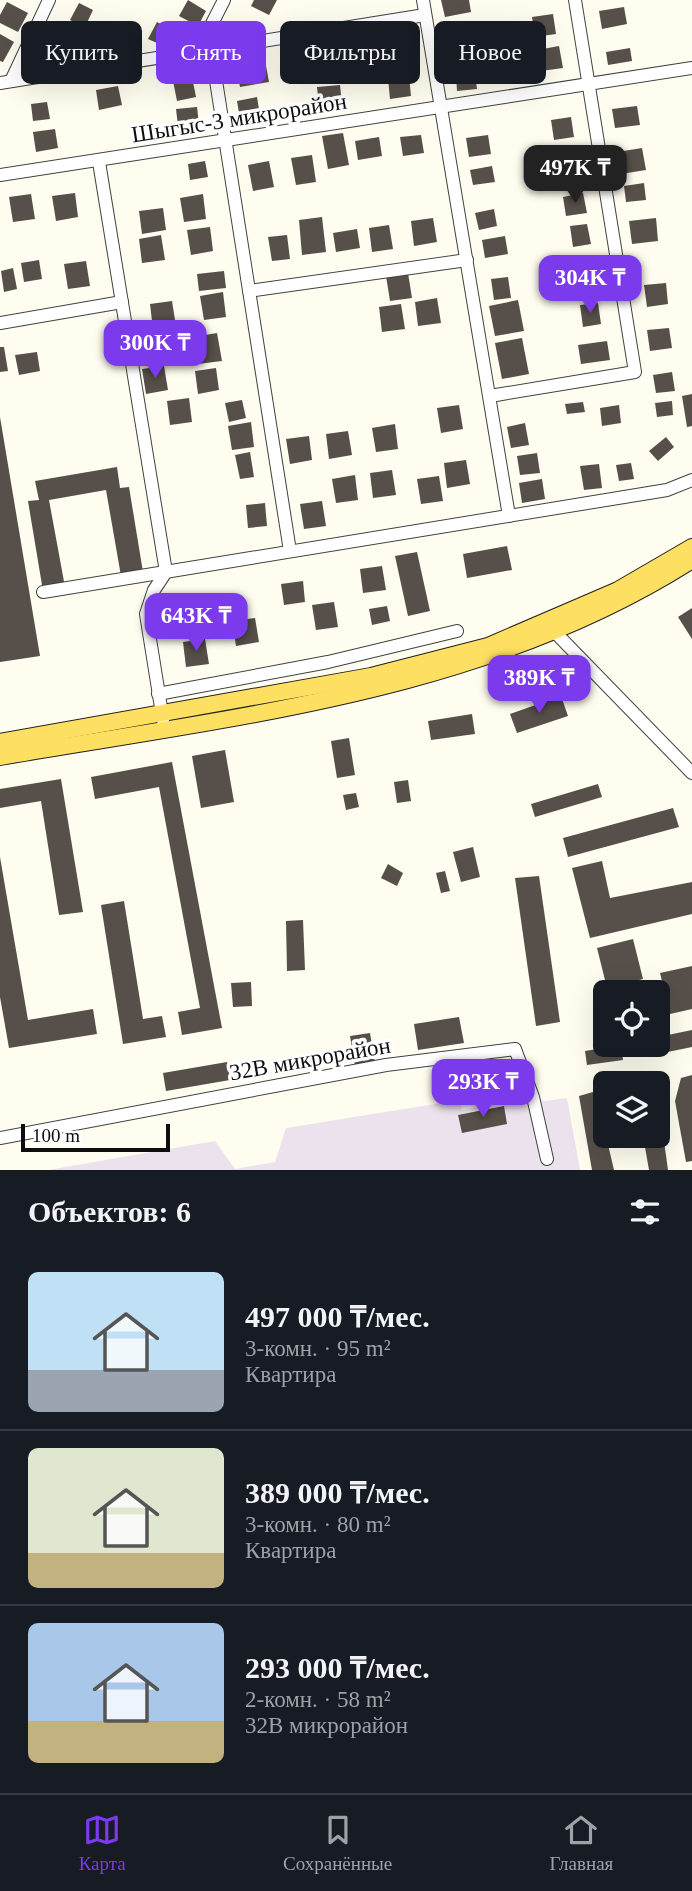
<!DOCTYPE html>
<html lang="ru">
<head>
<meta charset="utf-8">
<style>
  :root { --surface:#171b24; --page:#20242c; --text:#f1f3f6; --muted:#9ea1a6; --line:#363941; --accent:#7c3aed }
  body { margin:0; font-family:"Times New Roman",serif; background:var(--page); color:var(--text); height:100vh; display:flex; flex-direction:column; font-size:26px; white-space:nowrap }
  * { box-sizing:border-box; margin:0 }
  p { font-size:23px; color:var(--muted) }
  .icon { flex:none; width:38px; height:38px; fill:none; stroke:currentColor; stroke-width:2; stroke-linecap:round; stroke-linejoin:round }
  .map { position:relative; height:1170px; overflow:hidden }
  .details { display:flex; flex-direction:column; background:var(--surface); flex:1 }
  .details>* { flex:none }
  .hud { position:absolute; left:21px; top:21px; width:651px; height:63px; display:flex; gap:14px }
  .fabs { position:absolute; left:593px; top:980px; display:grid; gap:14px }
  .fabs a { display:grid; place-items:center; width:77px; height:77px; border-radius:10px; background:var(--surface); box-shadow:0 7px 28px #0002; font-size:35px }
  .scale { position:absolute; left:21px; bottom:18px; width:149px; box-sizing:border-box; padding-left:7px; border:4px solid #0e0e0e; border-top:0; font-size:19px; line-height:24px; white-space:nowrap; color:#0e0e0e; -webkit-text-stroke:5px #fff; paint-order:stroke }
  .price { position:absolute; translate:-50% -60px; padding:0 16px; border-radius:14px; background:var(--accent); color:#fff; font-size:23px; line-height:46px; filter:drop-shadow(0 2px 4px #0008) }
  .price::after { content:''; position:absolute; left:50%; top:42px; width:21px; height:16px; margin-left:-10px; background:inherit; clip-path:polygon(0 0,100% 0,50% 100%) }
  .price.selected { background:#222; color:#fff }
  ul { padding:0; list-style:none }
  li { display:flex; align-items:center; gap:21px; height:175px; padding:0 28px }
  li+li { border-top:2px solid var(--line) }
  li span { display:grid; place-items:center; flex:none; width:196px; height:140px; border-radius:10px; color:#555 }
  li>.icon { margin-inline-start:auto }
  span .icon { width:84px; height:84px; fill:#fffc; stroke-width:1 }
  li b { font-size:30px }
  h2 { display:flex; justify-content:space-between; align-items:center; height:84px; padding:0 28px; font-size:30px }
  .pill { padding:0 24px; border-radius:10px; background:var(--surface); box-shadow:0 7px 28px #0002; font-size:24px; line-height:63px }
  .pill.selected { background:var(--accent); color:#fff }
  .tabs { display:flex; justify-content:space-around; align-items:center; height:98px; border-top:2px solid var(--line); background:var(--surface); font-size:19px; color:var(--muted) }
  .tabs a { display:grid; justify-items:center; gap:4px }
  .tabs .selected { color:var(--accent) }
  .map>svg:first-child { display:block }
  .industrial { fill:#ece2ed }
  .building { fill:#57504a }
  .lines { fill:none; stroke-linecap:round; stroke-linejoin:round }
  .minor-casing { stroke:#414141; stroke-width:14 }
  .major-casing { stroke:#1f1f1f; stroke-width:18 }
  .minor { stroke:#fff; stroke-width:12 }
  .major { stroke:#fddf61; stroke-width:16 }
  .labels { text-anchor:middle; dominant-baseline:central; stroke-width:7; stroke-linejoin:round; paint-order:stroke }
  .street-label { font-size:23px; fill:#0e0e0e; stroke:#fff }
</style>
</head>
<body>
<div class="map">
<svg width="692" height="1170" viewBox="0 0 692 1170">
  <rect width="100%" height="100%" fill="#fffdef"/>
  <polygon class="industrial" points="533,1097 545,1101 567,1098 580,1170 48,1170 215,1141 235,1169 275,1162 286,1128 460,1100 462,1110"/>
  <g class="building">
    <polygon points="188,0 206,11 198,26 179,16"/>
    <polygon points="254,0 277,0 269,15 251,6"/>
    <polygon points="441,0 469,0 471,12 445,17"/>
    <polygon points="7,2 28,13 18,32 0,23 0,15"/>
    <polygon points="79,3 93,10 85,27 70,20"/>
    <polygon points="624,7 627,24 602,29 599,11"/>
    <polygon points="553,14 556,34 535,37 532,17"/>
    <polygon points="157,22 174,31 166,47 148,39"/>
    <polygon points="467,27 470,45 451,48 448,31"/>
    <polygon points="0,34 14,42 3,62 0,61"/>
    <polygon points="62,35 82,45 73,63 53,53"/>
    <polygon points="99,42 116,53 92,58"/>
    <polygon points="407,45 409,63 390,65 387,47"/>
    <polygon points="559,46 563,68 541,71 537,50"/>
    <polygon points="630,48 632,61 608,65 606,52"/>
    <polygon points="265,60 269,82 240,87 236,65"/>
    <polygon points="475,73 477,89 457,91 456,75"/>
    <polygon points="409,76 411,96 390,99 388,78"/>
    <polygon points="192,77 196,97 177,101 173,81"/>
    <polygon points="340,85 342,104 319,106 317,87"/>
    <polygon points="118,86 122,105 99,110 96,90"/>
    <polygon points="257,97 260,116 240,119 237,101"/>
    <polygon points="47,102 50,119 33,121 31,104"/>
    <polygon points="637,106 640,125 615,128 612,109"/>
    <polygon points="197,107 199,124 178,126 176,109"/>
    <polygon points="571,117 574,137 554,140 551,120"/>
    <polygon points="55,129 58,148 36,152 33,132"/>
    <polygon points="343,133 349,165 328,169 322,136"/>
    <polygon points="421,135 424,153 403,156 400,137"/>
    <polygon points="488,135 491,154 469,157 466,138"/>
    <polygon points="379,137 382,156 358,160 355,141"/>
    <polygon points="642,148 646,170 621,174 617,152"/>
    <polygon points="574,151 577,171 556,173 553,154"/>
    <polygon points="312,155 316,182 296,185 291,158"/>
    <polygon points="205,161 208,177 190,180 188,164"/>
    <polygon points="269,161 274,187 253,191 248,165"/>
    <polygon points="492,166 495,182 473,185 470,170"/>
    <polygon points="644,183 646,200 626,202 624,186"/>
    <polygon points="75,193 78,217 56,221 52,196"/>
    <polygon points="583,193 587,213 566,216 563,197"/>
    <polygon points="31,194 35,219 13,222 9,197"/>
    <polygon points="203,194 206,219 184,222 180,198"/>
    <polygon points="163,208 166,230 142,234 139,211"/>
    <polygon points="494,209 497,226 479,230 475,213"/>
    <polygon points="322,217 326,252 302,255 299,220"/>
    <polygon points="433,218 437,242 414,246 411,221"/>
    <polygon points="656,218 658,241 632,244 629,221"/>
    <polygon points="587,224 591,244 573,247 570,226"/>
    <polygon points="389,225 393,249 372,252 369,228"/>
    <polygon points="210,227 213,251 191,255 187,230"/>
    <polygon points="357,229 360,248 336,252 333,233"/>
    <polygon points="161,235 165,260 142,263 139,239"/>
    <polygon points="287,235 290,259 272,261 268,237"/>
    <polygon points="505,236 508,254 485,258 482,240"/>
    <polygon points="39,260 42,279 24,282 21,263"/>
    <polygon points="86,261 90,286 68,289 64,264"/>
    <polygon points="13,268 17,289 4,292 1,271"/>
    <polygon points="591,268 594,285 572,289 569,272"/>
    <polygon points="224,271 226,288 199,291 197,274"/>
    <polygon points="408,273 412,298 390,301 386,276"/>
    <polygon points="508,277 511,298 494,300 491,279"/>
    <polygon points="666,283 668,304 647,307 644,285"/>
    <polygon points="223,292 226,317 204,320 200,296"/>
    <polygon points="437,298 441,323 418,326 415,302"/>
    <polygon points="518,300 524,331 495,336 489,306"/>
    <polygon points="172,301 176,326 153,329 150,304"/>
    <polygon points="598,303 601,324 583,327 580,305"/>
    <polygon points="401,304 405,329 382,332 379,307"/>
    <polygon points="669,328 672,348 650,351 647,330"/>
    <polygon points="217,333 222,361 198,364 193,337"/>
    <polygon points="522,338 529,374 502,379 495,343"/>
    <polygon points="607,341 610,360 581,364 578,345"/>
    <polygon points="0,347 4,347 8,371 0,372"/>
    <polygon points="37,352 40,371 19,375 15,355"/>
    <polygon points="164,366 168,390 146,394 142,369"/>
    <polygon points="216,368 219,390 198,394 195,371"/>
    <polygon points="672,372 675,391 656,393 653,375"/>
    <polygon points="692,394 692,426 687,427 682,396"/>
    <polygon points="189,398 192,422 170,425 167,401"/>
    <polygon points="242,400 246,418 229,422 225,403"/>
    <polygon points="672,401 673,415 657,417 655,403"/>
    <polygon points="583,402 585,412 567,414 565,404"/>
    <polygon points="459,405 463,429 441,433 437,408"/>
    <polygon points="619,405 621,423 602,426 600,408"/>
    <polygon points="0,417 40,656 0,662"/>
    <polygon points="251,422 254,447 232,450 228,426"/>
    <polygon points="525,423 529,445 511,448 507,427"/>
    <polygon points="395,424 398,449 376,452 372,428"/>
    <polygon points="348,431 352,455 329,459 326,434"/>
    <polygon points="309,436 312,460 290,464 286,439"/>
    <polygon points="666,437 674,447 658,461 649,451"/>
    <polygon points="250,452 254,477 240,479 235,455"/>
    <polygon points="537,453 540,473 520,475 517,456"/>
    <polygon points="466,460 470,484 447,488 444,463"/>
    <polygon points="631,463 634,479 619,481 616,465"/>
    <polygon points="599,464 602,488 584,490 580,466"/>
    <polygon points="117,467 120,488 129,487 143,572 121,576 106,490 49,500 65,587 43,591 28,501 39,500 35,481"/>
    <polygon points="392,470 396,495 373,498 370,473"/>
    <polygon points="355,475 358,500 336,503 332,479"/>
    <polygon points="439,476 443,501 421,504 417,479"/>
    <polygon points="542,479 545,499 522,503 519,483"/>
    <polygon points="322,501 326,526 304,529 300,504"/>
    <polygon points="265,503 267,526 248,528 246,505"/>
    <polygon points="507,546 512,570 467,578 463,554"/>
    <polygon points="417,552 430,611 408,616 395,556"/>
    <polygon points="382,566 386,590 363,593 360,569"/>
    <polygon points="303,581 305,602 284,605 281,584"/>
    <polygon points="195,593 199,618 176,621 173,596"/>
    <polygon points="334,602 338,627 316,630 312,605"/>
    <polygon points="387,606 390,621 372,625 369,609"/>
    <polygon points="692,608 692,639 678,617"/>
    <polygon points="255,618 259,642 236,646 232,621"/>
    <polygon points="205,639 209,664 186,667 183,642"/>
    <polygon points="561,696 568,716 517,733 510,714"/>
    <polygon points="472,714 475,734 431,740 428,721"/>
    <polygon points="349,738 355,775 337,778 331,741"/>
    <polygon points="225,750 234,802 201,808 192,756"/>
    <polygon points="172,762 222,1028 182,1035 178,1012 200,1008 159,787 95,799 91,777"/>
    <polygon points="61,779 83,912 59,915 41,801 0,808 0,789"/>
    <polygon points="408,780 411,801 397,803 394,782"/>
    <polygon points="598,784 602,797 535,817 531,804"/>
    <polygon points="356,793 359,807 346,810 343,795"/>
    <polygon points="673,808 679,827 568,857 563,838"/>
    <polygon points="473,847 480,877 461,882 453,852"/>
    <polygon points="0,857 28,1020 93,1009 97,1034 9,1048 0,997"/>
    <polygon points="602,861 610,898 692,882 692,914 590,938 572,868"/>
    <polygon points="388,864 403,873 397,886 381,878"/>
    <polygon points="445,871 450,891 441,893 436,873"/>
    <polygon points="539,876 560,1022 536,1026 515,878"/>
    <polygon points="124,901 143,1019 162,1016 166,1037 123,1044 101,905"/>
    <polygon points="303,920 305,970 287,971 286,921"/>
    <polygon points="633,939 643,979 607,988 597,948"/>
    <polygon points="692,966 692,1009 670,1014 660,973"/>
    <polygon points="251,982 252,1006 233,1007 231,983"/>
    <polygon points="459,1017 464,1043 418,1050 414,1024"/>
    <polygon points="692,1030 692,1047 643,1057 640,1045 658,1045 658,1037"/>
    <polygon points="370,1033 375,1063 355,1066 350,1036"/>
    <polygon points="621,1045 623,1060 587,1065 585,1051"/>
    <polygon points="227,1062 230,1080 166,1091 163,1073"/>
    <polygon points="692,1075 692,1161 686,1162 675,1101 681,1078"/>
    <polygon points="600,1090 606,1136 614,1170 592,1170 579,1096"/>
    <polygon points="504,1106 507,1124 462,1133 458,1115"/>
    <polygon points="662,1127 668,1170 649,1170 643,1136 658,1136 658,1128"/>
  </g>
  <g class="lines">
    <g class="minor-casing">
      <g id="minor">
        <polyline points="423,0 509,516"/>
        <polyline points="211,49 290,551"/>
        <polyline points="198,51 224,0"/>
        <polyline points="11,81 49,0"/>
        <polyline points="0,83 425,15"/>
        <polyline points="99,162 166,572 154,590 146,614 163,720"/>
        <polyline points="0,175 692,68"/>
        <polyline points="249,291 467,260"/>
        <polyline points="0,323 122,302"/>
        <polyline points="490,396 635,372 575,0"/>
        <polyline points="43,592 667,490 692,480"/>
        <polyline points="548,625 692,773"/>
        <polyline points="158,694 328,662 457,631"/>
        <polyline points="0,1138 386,1065 515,1049 533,1097 547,1159"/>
      </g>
    </g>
    <g class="major-casing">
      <g id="major">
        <polyline points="0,742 371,676 488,646 618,590 692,547"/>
        <path d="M0 757C237 716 485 692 692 560"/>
      </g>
    </g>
    <use href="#minor" class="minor"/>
    <use href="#major" class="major"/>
  </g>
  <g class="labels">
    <g class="street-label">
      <text transform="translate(239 118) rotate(-9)">Шыгыс-3 микрорайон</text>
      <text transform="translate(310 1059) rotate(-10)">32В микрорайон</text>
    </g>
  </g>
</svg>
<div class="fabs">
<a><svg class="icon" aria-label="locate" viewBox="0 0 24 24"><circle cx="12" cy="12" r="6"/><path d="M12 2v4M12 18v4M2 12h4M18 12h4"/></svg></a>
<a><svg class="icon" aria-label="layers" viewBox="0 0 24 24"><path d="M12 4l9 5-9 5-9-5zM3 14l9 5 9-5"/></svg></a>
</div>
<div class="scale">100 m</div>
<b class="price selected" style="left:575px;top:205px">497K ₸</b>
<b class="price" style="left:590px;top:315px">304K ₸</b>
<b class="price" style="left:155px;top:380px">300K ₸</b>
<b class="price" style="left:196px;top:653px">643K ₸</b>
<b class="price" style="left:539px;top:715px">389K ₸</b>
<b class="price" style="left:483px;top:1119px">293K ₸</b>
<div class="hud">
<a class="pill">Купить</a>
<a class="pill selected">Снять</a>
<a class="pill">Фильтры</a>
<a class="pill">Новое</a>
</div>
</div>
<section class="details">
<h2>Объектов: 6<svg class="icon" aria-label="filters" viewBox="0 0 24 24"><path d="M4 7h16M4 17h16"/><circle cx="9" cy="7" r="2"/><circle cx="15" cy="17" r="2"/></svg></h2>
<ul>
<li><span style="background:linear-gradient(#bfe0f5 70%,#9aa5b1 0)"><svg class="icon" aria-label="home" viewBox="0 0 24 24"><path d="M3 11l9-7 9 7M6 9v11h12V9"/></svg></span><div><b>497 000 ₸/мес.</b><p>3-комн. · 95 m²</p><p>Квартира</p></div></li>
<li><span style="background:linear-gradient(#dfe7d0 75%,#c2b280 0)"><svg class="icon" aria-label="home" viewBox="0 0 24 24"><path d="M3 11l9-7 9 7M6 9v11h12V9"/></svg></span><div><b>389 000 ₸/мес.</b><p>3-комн. · 80 m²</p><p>Квартира</p></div></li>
<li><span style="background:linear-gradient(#a9c7e8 70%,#c2b280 0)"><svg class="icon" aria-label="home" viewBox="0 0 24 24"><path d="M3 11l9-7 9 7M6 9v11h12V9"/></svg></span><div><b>293 000 ₸/мес.</b><p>2-комн. · 58 m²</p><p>32В микрорайон</p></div></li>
</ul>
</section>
<nav class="tabs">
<a class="selected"><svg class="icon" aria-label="map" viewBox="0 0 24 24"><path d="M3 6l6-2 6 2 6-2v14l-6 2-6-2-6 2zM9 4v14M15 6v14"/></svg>Карта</a>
<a><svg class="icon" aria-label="saved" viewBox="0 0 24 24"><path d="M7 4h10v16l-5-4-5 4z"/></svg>Сохранённые</a>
<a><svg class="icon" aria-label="home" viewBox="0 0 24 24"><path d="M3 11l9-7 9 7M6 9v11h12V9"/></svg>Главная</a>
</nav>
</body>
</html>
